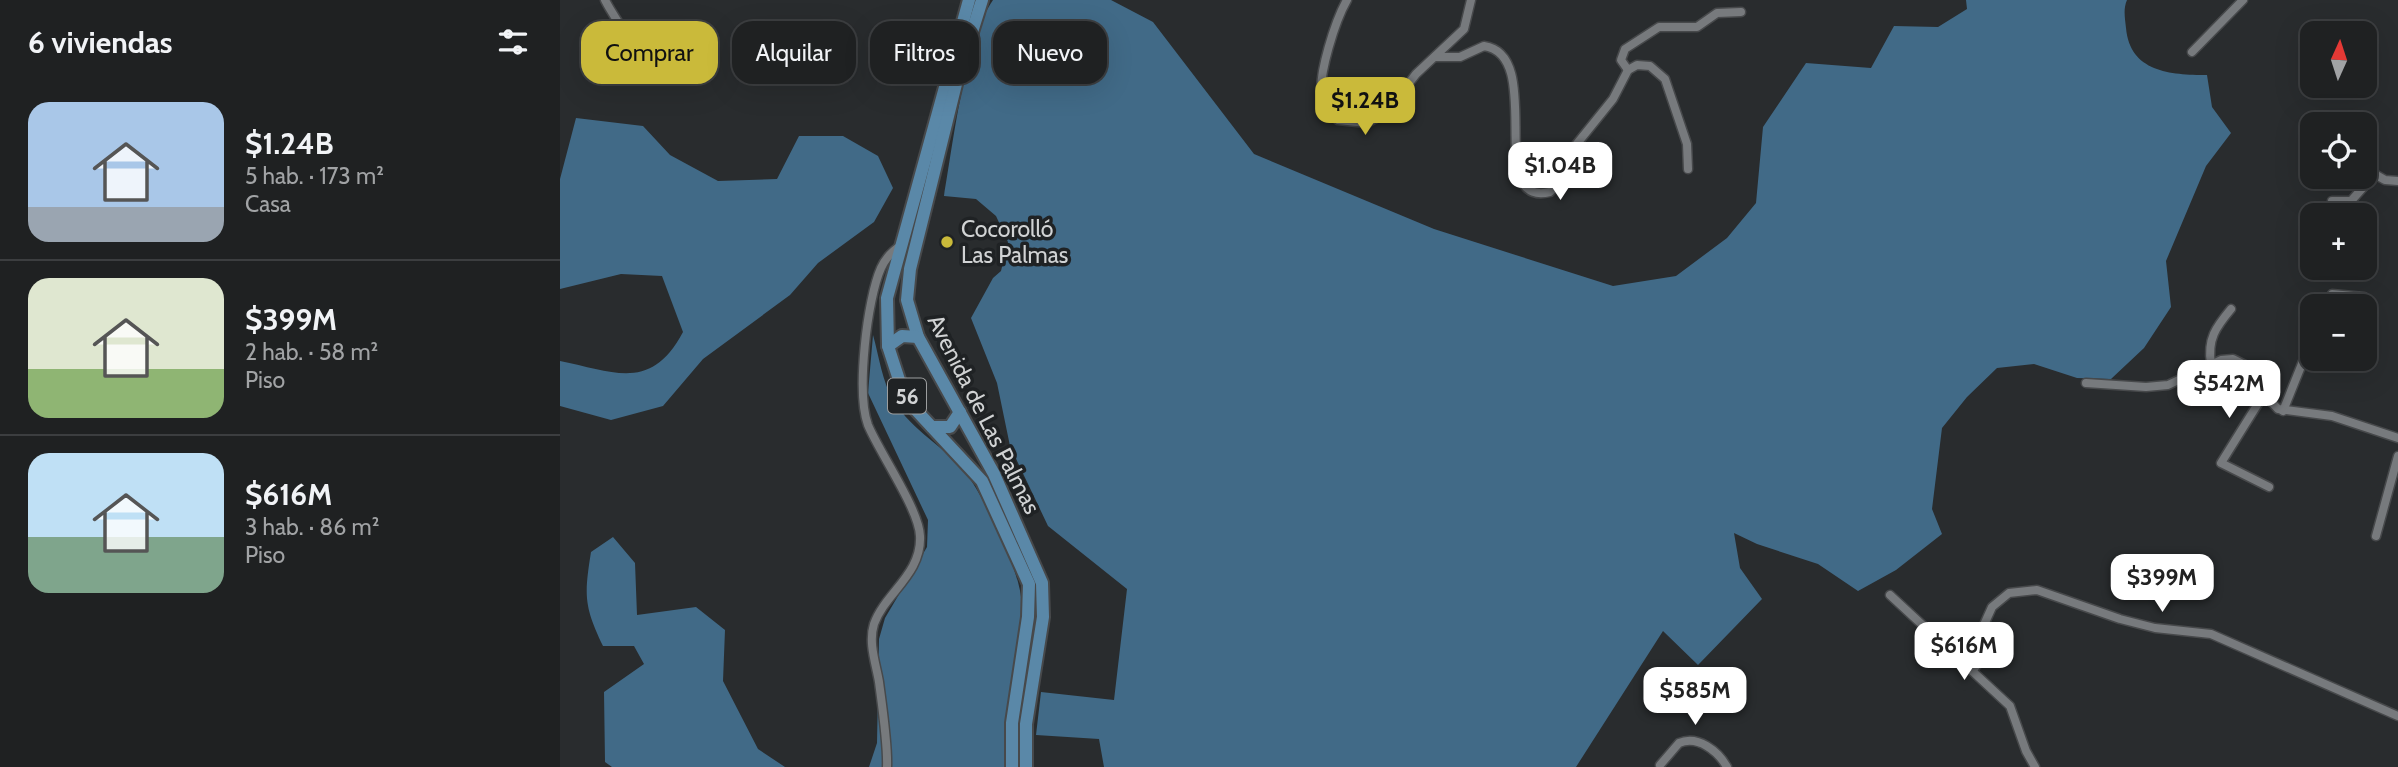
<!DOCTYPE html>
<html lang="es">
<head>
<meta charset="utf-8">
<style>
  :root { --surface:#1f2122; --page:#27292a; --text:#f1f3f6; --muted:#a1a3a5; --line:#3c3e40; --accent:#caba3a }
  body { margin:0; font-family:Cabin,sans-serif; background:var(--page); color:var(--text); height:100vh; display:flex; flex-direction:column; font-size:26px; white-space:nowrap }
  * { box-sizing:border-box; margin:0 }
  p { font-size:23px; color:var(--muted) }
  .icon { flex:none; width:38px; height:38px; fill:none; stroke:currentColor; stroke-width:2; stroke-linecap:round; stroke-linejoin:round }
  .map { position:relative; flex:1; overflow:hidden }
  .sheet { display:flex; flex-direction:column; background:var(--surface); width:560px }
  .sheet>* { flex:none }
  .top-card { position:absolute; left:21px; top:21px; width:665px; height:63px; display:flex; gap:14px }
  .needle { width:46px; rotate:3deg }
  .fabs { position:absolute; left:1740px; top:21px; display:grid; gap:14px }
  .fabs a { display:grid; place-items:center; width:77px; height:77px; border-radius:14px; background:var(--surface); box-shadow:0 7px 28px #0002,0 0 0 2px var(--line); font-size:35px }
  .price { position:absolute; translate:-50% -60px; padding:0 16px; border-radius:14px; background:#fff; color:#222; font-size:23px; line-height:46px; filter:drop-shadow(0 2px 4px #0008) }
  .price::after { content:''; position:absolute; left:50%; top:42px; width:21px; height:16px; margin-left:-10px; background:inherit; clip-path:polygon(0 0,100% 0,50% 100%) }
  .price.current { background:var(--accent); color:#111 }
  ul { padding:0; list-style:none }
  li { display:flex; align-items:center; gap:21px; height:175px; padding:0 28px }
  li+li { border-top:2px solid var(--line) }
  li span { display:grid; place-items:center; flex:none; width:196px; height:140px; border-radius:21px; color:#555 }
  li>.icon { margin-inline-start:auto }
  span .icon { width:84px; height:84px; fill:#fffc; stroke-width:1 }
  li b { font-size:30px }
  h2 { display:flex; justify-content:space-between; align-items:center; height:84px; padding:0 28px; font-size:30px }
  .pill { padding:0 24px; border-radius:21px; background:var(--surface); box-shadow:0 7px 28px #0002,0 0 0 2px var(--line); font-size:24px; line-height:63px }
  .pill.current { background:var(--accent); color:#111 }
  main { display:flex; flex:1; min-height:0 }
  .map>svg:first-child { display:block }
  .forest { fill:#416a87 }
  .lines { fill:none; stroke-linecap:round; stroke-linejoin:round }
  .street-casing { stroke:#47494b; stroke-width:11 }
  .primary-casing { stroke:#47494b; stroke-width:16 }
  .street { stroke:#777a7d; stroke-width:8 }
  .primary { stroke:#5a88a8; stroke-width:12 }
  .poi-dot { fill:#caba3a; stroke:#1f2224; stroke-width:2.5 }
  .labels { text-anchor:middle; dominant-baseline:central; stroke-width:7; stroke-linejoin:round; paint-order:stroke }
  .shield { fill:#1f2224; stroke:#9c9e9f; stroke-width:2 }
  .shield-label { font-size:21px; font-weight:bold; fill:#d1d3d4 }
  .poi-label { font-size:23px; fill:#d1d3d4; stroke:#1f2224; text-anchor:start }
  .street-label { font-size:23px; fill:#d1d3d4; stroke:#1f2224 }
</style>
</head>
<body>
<main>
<section class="sheet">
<h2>6 viviendas<svg class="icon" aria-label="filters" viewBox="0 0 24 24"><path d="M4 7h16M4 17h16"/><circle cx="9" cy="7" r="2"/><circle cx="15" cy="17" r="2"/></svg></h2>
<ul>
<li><span style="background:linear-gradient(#a9c7e8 75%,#9aa5b1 0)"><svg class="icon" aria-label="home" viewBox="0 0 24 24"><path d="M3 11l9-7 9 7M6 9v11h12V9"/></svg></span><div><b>$1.24B</b><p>5 hab. · 173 m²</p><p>Casa</p></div></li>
<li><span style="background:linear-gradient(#dfe7d0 65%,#8fb573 0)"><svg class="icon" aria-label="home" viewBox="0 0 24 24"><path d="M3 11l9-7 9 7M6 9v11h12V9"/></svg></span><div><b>$399M</b><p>2 hab. · 58 m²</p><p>Piso</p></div></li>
<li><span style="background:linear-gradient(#bfe0f5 60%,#7fa58c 0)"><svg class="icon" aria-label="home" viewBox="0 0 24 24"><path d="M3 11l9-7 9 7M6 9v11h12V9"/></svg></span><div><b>$616M</b><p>3 hab. · 86 m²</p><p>Piso</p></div></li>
</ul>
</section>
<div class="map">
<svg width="1838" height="767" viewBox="0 0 1838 767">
  <rect width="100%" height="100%" fill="#292c2e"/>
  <g class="forest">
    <path d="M433 0H551L593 22 694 154 874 229 1053 286 1116 276 1167 238 1196 203 1203 127 1246 63 1311 68 1334 26 1378 27 1407 9 1406 0H1567C1563 9 1565 18 1566 28 1570 72 1610 75 1647 75L1652 107 1671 133 1646 166 1606 261 1611 307 1584 348 1551 379 1517 378 1474 364 1437 368 1407 397 1382 428 1372 509 1382 534 1336 570 1298 591 1258 564 1197 544 1174 533 1180 568 1202 599 1138 665 1103 631 1016 767H544L539 739 476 735 481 692 554 700 567 589 488 526 450 446 437 383 411 318 433 278 441 271 448 242 436 216 416 199 384 196C393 145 405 40 433 0Z"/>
    <path d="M16 118 83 126 110 155 158 181 217 179 239 136H283L318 156 333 188 314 222 258 263 230 295 143 359 103 406 51 420 0 406V361C55 372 91 392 123 332L102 276 61 274 0 289V179Z"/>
    <path d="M313 335C319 356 322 382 334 401 352 431 384 446 405 472 424 496 450 553 458 582 474 640 438 706 445 767H309L317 743 319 639 325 618 367 547 368 520 308 393Z"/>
    <path d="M53 537 75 563 77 615 136 607 165 630 163 681 198 749 225 767H52L45 762 44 692 84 664 74 646H43C24 606 24 596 31 552Z"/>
  </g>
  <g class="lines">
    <g class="street-casing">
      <g id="street">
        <path d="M45 0C59 28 81 43 63 75"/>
        <path d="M787 0C776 19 757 76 762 98 764 107 770 113 778 120L807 123 827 112 856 74 904 29 911 0"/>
        <polyline points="1632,52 1683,0"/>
        <path d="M875 57H900L924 46C987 55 923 208 990 192L996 186 1007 156 1053 99 1068 70 1077 65 1090 66 1105 79 1127 144 1128 169"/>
        <polyline points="1068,70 1061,60 1065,49 1099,27 1137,27 1157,13 1181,12"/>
        <polyline points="1745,133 1752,137"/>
        <polyline points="1804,168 1825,180 1838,181"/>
        <polyline points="1772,201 1791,201 1815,174"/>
        <polyline points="1765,306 1772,294 1804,297"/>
        <path d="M1651 364C1647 339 1656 327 1671 309"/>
        <polyline points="1526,383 1586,387 1608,385 1661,360 1673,359 1687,366 1704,394 1718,409 1772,416 1838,438"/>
        <polyline points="1704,394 1661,463 1709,487"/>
        <polyline points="1723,411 1752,339"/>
        <polyline points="1816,536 1838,456"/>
        <polyline points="1330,595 1450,706 1466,751 1475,767"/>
        <polyline points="1412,671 1422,659 1423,627 1432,607 1449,593 1477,590 1560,619 1595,628 1651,634 1838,716"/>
        <path d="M1100 765 1119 743C1138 735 1158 751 1167 767"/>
        <path d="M327 767C328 745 322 705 319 682 316 664 308 643 314 624 325 593 362 574 360 536 359 509 319 452 308 425 296 393 307 299 321 268 326 257 332 251 342 245"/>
      </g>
    </g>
    <g class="primary-casing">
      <g id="primary">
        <polyline points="409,0 327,298 328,346 342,389 355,409 422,481 469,584 468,617 452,723 452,767"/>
        <polyline points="422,0 397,80 350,269 347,300 358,337 434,474 482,583 483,617 466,724 466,767"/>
        <polyline points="328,346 342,336 358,337"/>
        <polyline points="372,427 390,427 400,412"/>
      </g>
    </g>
    <use href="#street" class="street"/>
    <use href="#primary" class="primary"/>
  </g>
  <circle class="poi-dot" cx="387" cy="242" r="7"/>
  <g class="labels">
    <rect class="shield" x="328" y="378.5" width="38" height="35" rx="5"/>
    <g class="shield-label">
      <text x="347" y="396">56</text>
    </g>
    <g class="poi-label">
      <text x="401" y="229">Cocorolló<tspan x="401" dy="26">Las Palmas</tspan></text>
    </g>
    <g class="street-label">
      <text transform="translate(424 414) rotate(63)">Avenida de Las Palmas</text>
    </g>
  </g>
</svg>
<div class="fabs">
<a><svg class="needle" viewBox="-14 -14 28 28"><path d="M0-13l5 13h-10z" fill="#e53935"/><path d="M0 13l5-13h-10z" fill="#a1a3a5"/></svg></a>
<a><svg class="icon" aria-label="locate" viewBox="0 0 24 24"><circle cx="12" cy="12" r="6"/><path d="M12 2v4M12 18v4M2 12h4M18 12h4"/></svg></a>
<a>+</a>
<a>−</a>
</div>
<b class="price current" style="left:805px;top:137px">$1.24B</b>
<b class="price" style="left:1000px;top:202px">$1.04B</b>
<b class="price" style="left:1669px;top:420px">$542M</b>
<b class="price" style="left:1602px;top:614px">$399M</b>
<b class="price" style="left:1404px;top:682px">$616M</b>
<b class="price" style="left:1135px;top:727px">$585M</b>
<div class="top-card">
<a class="pill current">Comprar</a>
<a class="pill">Alquilar</a>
<a class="pill">Filtros</a>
<a class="pill">Nuevo</a>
</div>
</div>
</main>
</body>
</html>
